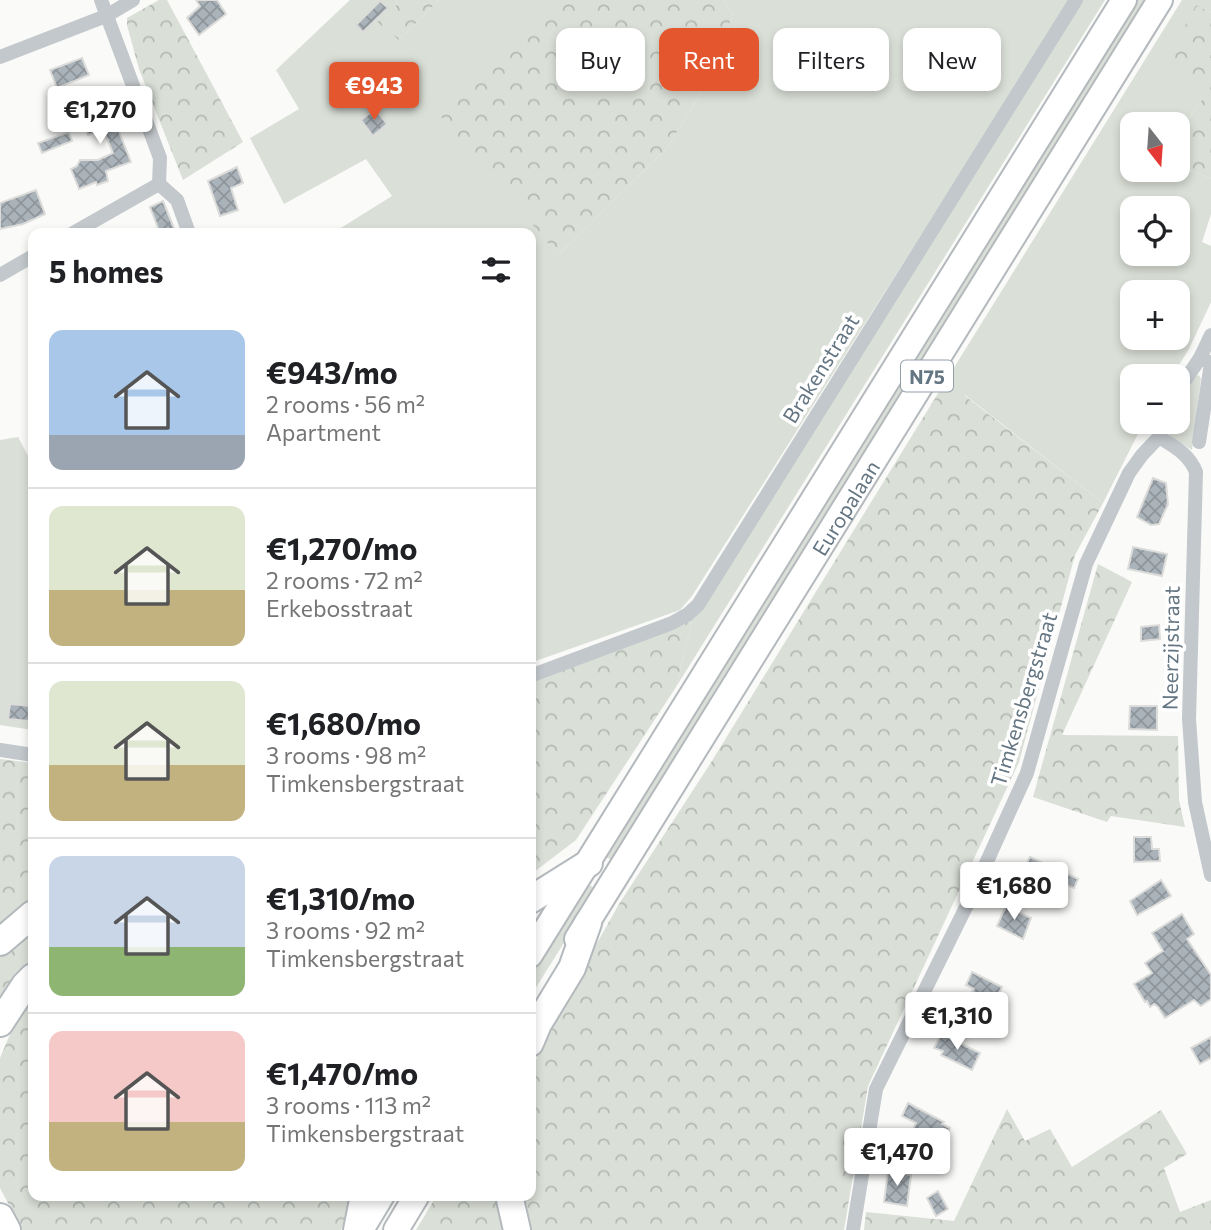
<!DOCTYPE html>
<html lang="en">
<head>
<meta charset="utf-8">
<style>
  :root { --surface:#fff; --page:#f6f6f6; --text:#202124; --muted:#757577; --line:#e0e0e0; --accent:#e4572e }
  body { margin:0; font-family:Commissioner,sans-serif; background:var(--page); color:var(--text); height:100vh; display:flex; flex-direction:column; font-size:26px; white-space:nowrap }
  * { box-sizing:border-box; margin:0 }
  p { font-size:23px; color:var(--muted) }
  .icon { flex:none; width:38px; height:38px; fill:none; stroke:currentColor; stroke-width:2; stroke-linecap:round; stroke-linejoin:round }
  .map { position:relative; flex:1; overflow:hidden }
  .panel { position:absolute; left:28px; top:228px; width:508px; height:973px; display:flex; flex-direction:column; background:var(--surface); border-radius:14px; box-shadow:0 4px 10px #0003 }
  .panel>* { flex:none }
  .hud { position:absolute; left:556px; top:28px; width:550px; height:63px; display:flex; gap:14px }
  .needle { width:46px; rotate:163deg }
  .fabs { position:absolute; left:1120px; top:112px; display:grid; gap:14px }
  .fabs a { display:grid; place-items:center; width:70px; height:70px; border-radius:14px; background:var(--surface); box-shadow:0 4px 10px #0003; font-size:35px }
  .price { position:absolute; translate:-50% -60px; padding:0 16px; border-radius:7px; background:#fff; color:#222; font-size:23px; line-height:46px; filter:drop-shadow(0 2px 4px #0008) }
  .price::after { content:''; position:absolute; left:50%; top:42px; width:21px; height:16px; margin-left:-10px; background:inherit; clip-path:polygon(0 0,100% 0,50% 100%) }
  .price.selected { background:var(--accent); color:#fff }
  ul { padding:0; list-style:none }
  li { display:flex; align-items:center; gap:21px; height:175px; padding:0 21px }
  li+li { border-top:2px solid var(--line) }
  li span { display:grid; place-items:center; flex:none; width:196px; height:140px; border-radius:14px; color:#555 }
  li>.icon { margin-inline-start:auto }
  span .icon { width:84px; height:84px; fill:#fffc; stroke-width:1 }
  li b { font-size:30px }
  h2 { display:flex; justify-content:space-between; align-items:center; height:84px; padding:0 21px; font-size:30px }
  .pill { padding:0 24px; border-radius:14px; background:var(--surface); box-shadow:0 4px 10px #0003; font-size:24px; line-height:63px }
  .pill.selected { background:var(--accent); color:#fff }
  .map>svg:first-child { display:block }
  .green { fill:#dadfd7; fill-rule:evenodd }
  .forest { fill:url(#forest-crowns) }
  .building { fill:url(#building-cross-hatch); stroke:#dcdcda; stroke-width:2 }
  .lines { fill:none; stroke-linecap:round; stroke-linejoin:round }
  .trunk-casing { stroke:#b4b9bd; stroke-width:28 }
  .motorway-casing { stroke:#b4b9bd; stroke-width:30 }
  .minor { stroke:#c3c8cc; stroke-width:14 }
  .trunk { stroke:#fff; stroke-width:24 }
  .motorway { stroke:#fff; stroke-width:26 }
  .labels { text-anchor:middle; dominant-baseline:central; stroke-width:7; stroke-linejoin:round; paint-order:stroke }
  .shield { fill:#fff; stroke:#939fa8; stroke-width:2 }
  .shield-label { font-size:19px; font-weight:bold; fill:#657683 }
  .street-label { font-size:21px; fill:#657683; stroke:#fff }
</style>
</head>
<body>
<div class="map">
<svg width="1211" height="1230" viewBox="0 0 1211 1230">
  <defs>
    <pattern id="forest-crowns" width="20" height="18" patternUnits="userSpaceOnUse" patternTransform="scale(1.75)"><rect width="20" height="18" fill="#dadfd7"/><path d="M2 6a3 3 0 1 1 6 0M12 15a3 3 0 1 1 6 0" fill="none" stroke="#b4b9b4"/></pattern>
    <pattern id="building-cross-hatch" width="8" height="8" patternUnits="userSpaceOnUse" patternTransform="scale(1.75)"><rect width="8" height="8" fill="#aab3b9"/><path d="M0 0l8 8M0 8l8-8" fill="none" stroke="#8e969c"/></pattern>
  </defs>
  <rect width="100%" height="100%" fill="#fafaf8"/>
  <g class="green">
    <polygon points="350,0 397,0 395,10 399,40 439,0 557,0 558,255 667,148 707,83 733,14 723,0 1070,0 692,596 680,610 530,663 530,233 337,233 336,231 392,196 366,159 284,204 250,138 299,109 276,70"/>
    <polygon points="1083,0 1105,0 676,687 693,617"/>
    <polygon points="1136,0 1151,0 614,861 604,856"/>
    <path d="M1182 0H1211V13L1195 5 1204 97 1178 134V124H1132V170H1178V165L1211 179V214L1202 242 1211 246V302L1189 349 1172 376H1132V422H1144L1103 503 965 395H937ZM1132 208H1178V254H1132ZM1132 292H1178V338H1132Z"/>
    <polygon points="1199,375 1201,379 1192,450 1169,435 1167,422 1178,422 1178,405 1196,376"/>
    <polygon points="18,437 33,465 33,730 0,725 0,440"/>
    <polygon points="588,884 597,890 530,997 530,977"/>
  </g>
  <g class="forest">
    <polygon points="159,0 167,0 243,142 183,180 139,69 127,25 127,18"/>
    <polygon points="397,0 439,0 399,40 377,22 395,10"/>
    <polygon points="556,0 723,0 733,14 707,83 667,148 558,255 439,114"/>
    <polygon points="1196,5 1211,13 1211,179 1178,165 1178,134 1204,97 1164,66"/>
    <polygon points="937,395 964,395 1103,503 1075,555 1019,762 868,1086 844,1230 532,1230 524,1195 530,1195 530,1074 550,1027 619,904 710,764"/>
    <polygon points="1098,564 1132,582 1062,735 1178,736 1179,800 1185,827 1111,816 1107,822 1033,797"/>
    <polygon points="693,617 676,687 576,840 530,875 530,681"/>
    <polygon points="0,759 33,763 33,901 16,909 0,925"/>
    <polygon points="33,925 33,967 0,1000 0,954"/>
    <polygon points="33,995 33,1195 353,1195 341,1230 22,1230 0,1188 0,1058 20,1011"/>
    <polygon points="1007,1109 1025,1141 1050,1129 1072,1167 1161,1110 1187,1154 1164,1168 1180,1212 1211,1200 1211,1230 864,1230 866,1212 954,1221"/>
    <polygon points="437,1195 498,1195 504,1230 416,1230"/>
  </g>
  <g class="building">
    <polygon points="196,0 217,0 226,14 199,35 187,18 200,6"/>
    <polygon points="380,1 388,8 363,32 356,25"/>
    <polygon points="82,58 89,75 57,88 50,70"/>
    <polygon points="106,99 131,162 106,171 108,181 97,185 96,182 79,189 71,169 77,166 80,160 98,160 113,153 103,129 88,135 78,109"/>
    <polygon points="375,109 387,124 373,136 361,120"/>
    <polygon points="69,132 72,141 42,153 38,143"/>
    <polygon points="237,167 243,183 231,188 238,210 220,216 208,181"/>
    <polygon points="36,190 45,214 23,224 0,229 0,203"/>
    <polygon points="163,201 176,233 160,233 150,207"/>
    <polygon points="1153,478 1166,483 1168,504 1159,524 1151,525 1137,517"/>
    <polygon points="1133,547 1167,554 1162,576 1128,569"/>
    <polygon points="1159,625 1160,639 1141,641 1141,627"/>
    <polygon points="10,704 31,706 29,721 8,719"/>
    <polygon points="1130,706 1157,706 1157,730 1129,729"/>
    <polygon points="1134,837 1151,837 1152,849 1159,849 1160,861 1134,862"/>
    <polygon points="1030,857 1078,879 1074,888 1043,877 1038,885 1020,877"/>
    <polygon points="1161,880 1171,896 1137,915 1130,901"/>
    <polygon points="1006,906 1031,918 1023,939 997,926"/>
    <polygon points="1182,914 1194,934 1187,939 1211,975 1211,999 1201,1006 1194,1000 1165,1018 1158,1007 1154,1004 1150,1007 1147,1001 1145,1002 1134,984 1152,973 1145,963 1163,951 1152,933"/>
    <polygon points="972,972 1002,987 995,1002 972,992 974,989 966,985"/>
    <polygon points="941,1034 980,1053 972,1070 941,1055 943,1051 934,1048"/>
    <polygon points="1211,1037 1211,1058 1200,1064 1191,1048"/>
    <polygon points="908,1103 944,1122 942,1124 950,1128 936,1159 923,1146 923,1151 907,1142 916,1123 902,1116"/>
    <polygon points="888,1171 911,1175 907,1206 884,1202"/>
    <polygon points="938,1191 948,1209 936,1216 927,1198"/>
  </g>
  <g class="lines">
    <g class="trunk-casing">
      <g id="trunk">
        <path id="s1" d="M577 939 1160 0"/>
        <polyline points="530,955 1124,0"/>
        <polyline points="361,1230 382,1195"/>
        <polyline points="396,1230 417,1195"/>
      </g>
    </g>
    <g class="motorway-casing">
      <g id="motorway">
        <polyline points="530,900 589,863"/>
        <polyline points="0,942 33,914"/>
        <polyline points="0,1023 25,985 33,977"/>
        <polyline points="530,1043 538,1024 572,968 588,923"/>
        <polyline points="509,1195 517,1230"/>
        <polyline points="0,1217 7,1230"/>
        <polyline points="357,1230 364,1195"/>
      </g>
    </g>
    <g class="minor">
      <polyline points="101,0 160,158 159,184"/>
      <polyline points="0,57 106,16 133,0"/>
      <polyline points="159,184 177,200 189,233"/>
      <polyline points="73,233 159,184"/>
      <polyline points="0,275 33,256"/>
      <polyline points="1178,391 1200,358 1211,335"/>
      <path d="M1159 437C1175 447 1189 454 1196 472L1189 719 1195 802 1211 875"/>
      <polyline points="1199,442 1211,363 1200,358"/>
      <polyline points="530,676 672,623 688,614 698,605 1076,0"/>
      <polyline points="0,750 33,755"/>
      <polyline points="853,1230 876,1089 969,901 1027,773 1086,564 1129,473 1142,455 1159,437 1163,422"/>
    </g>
    <use href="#trunk" class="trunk"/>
    <use href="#motorway" class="motorway"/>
  </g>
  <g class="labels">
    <rect class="shield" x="901" y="360.5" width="52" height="31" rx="5"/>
    <g class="shield-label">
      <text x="927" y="376">N75</text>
    </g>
    <g class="street-label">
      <text transform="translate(820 368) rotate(-58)">Brakenstraat</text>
      <text stroke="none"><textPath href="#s1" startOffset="508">Europalaan</textPath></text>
      <text transform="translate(1170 648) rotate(-89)">Neerzijstraat</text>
      <text transform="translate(1023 699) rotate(-73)">Timkensbergstraat</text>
    </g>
  </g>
</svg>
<div class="fabs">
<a><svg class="needle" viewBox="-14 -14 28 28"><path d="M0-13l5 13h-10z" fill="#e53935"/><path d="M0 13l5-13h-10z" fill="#757577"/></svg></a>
<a><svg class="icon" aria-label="locate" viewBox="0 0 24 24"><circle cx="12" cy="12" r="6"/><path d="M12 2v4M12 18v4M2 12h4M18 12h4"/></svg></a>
<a>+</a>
<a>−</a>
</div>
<b class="price selected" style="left:374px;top:122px">€943</b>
<b class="price" style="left:100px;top:146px">€1,270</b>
<b class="price" style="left:1014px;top:922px">€1,680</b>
<b class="price" style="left:957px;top:1052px">€1,310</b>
<b class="price" style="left:897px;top:1188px">€1,470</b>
<div class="hud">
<a class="pill">Buy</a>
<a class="pill selected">Rent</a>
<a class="pill">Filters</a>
<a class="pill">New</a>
</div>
<section class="panel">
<h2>5 homes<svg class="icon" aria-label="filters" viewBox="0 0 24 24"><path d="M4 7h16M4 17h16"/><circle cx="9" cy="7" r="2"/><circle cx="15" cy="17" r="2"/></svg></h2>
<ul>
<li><span style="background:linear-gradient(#a9c7e8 75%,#9aa5b1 0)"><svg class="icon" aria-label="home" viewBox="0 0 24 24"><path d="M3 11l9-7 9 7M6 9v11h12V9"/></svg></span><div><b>€943/mo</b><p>2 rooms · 56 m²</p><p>Apartment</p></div></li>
<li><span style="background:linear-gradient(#dfe7d0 60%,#c2b280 0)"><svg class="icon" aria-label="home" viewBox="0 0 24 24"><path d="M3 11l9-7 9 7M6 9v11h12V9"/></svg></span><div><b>€1,270/mo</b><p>2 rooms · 72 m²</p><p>Erkebosstraat</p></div></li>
<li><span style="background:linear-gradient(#dfe7d0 60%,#c2b280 0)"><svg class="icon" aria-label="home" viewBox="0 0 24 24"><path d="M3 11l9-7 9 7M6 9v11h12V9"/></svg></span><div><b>€1,680/mo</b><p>3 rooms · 98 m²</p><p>Timkensbergstraat</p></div></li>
<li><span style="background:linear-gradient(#c9d6e8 65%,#8fb573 0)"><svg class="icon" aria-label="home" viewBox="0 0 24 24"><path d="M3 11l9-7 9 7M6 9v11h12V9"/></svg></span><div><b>€1,310/mo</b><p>3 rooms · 92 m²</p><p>Timkensbergstraat</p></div></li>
<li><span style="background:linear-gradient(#f6c9c9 65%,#c2b280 0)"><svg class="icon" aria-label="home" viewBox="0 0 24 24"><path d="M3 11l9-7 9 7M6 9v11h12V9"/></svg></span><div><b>€1,470/mo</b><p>3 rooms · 113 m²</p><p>Timkensbergstraat</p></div></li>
</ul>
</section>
</div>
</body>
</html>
